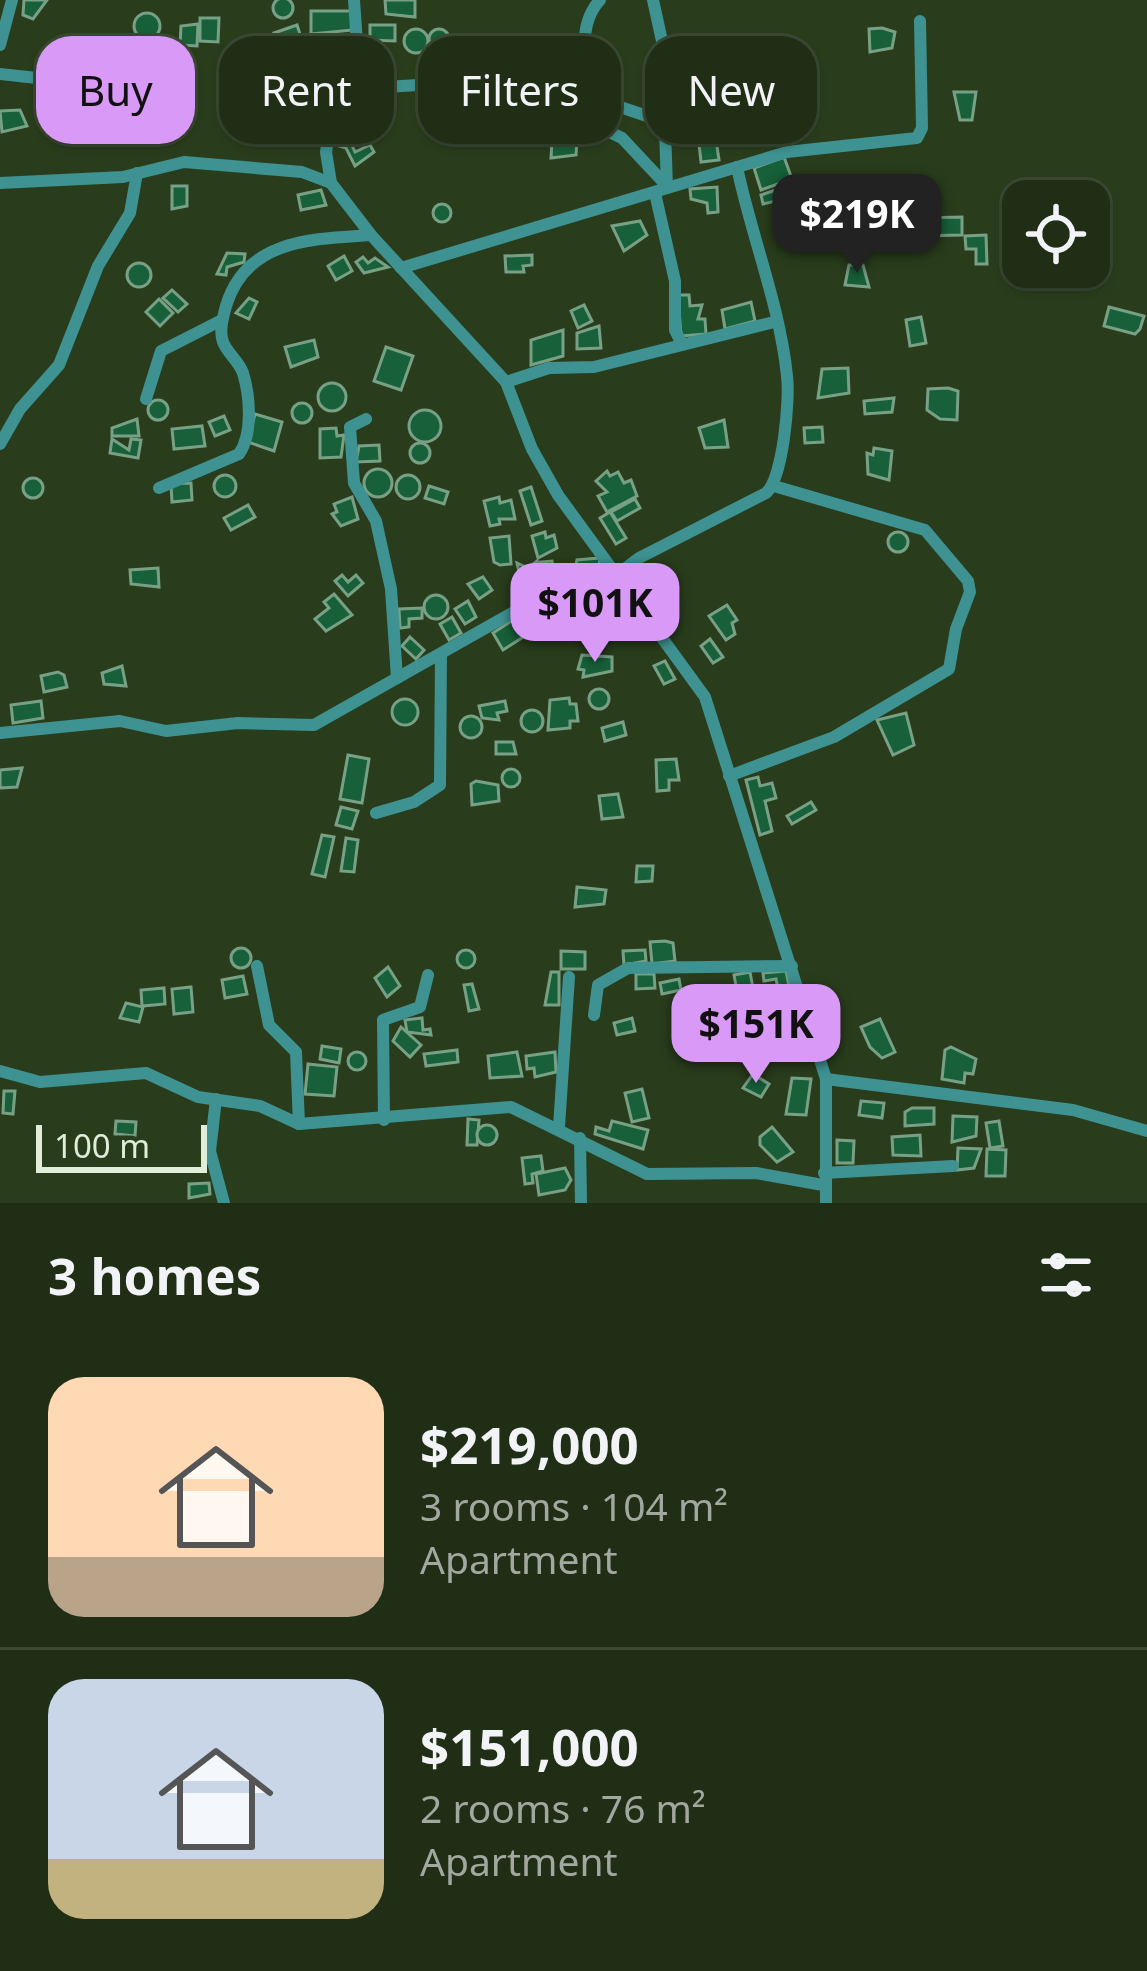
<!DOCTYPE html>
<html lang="en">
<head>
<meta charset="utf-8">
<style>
  :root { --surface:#1f2e15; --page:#2c3a22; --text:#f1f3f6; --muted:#a1a8a0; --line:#3c4a34; --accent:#d99af7 }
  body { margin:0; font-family:"Noto Sans",sans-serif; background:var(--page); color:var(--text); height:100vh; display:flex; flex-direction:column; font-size:45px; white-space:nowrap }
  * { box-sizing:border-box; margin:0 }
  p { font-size:39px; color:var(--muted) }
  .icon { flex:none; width:66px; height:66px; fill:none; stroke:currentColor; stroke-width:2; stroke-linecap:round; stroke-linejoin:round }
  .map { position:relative; height:1203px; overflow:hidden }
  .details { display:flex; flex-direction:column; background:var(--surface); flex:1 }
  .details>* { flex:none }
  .top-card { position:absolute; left:36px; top:36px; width:1077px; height:108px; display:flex; gap:24px }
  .fabs { position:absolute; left:1002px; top:180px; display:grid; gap:24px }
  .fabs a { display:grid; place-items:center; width:108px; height:108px; border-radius:24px; background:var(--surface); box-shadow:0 3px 9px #0004,0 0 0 3px var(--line); font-size:60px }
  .scale { position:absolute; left:36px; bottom:30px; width:171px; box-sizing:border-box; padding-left:12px; border:6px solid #e0edd9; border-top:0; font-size:33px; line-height:42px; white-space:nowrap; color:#e0edd9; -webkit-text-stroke:9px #293d1c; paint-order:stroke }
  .price { position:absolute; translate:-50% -102px; padding:0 27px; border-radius:24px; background:var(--accent); color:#111; font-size:39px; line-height:78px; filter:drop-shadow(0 3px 6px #0008) }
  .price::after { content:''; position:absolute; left:50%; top:72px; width:36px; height:27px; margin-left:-18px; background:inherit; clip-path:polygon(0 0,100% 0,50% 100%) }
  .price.active { background:#222; color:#fff }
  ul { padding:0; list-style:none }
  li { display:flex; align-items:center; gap:36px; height:300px; padding:0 48px }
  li+li { border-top:3px solid var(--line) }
  li span { display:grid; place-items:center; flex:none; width:336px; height:240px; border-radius:36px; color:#555 }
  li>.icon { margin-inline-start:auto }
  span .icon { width:144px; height:144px; fill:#fffc; stroke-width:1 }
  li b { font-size:51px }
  h2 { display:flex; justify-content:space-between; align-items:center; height:144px; padding:0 48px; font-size:51px }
  .chip { padding:0 42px; border-radius:36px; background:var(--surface); box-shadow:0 3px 9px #0004,0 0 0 3px var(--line); font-size:42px; line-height:108px }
  .chip.active { background:var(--accent); color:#111 }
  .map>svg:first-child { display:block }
  .building { fill:#176039; stroke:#78a085; stroke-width:3 }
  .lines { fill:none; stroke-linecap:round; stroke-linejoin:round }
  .minor { stroke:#3e9392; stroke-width:12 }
</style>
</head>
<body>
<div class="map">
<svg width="1147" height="1203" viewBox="0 0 1147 1203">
  <rect width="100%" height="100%" fill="#293d1c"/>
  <g class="building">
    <circle cx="283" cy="8" r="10"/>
    <polygon points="24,0 47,0 33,19 23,15"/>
    <polygon points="385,0 415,0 415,17 386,14"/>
    <polygon points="311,11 353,11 353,30 311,34"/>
    <circle cx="147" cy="26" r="13"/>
    <polygon points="200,18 219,18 218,42 200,41"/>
    <polygon points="198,24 197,46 180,45 181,26"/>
    <polygon points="297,25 303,43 282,53 274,33"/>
    <polygon points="370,25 395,25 395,41 370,40"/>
    <polygon points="882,28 895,32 892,48 870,52 869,29"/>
    <circle cx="439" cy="39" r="10"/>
    <circle cx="416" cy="41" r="12"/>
    <polygon points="491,35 503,36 501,68 482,66 479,60 480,41 491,42"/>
    <polygon points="307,46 313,61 283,72 280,63 289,60 287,55"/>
    <polygon points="349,52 352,62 328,69 325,59"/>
    <polygon points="317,68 317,74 325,73 324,92 299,90 302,74"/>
    <polygon points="282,71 291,102 282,104 273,74"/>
    <polygon points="95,77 112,82 106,108 95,107"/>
    <polygon points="518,90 520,110 513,111 512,105 491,112 489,93"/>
    <polygon points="954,92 976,92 972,120 960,120"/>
    <polygon points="671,99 685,99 686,124 673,125"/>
    <polygon points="156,100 163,100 163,124 144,122 144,108"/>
    <polygon points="20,110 27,126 2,132 0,111"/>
    <polygon points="715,133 719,160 701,162 698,135"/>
    <polygon points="350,141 355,152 370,145 374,152 355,166 346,148 339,146"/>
    <polygon points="552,141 577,141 576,155 551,158"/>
    <polygon points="784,157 792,179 761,190 754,168"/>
    <polygon points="172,186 187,186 187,206 172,209"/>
    <polygon points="717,187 718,212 708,213 707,203 691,199 690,189"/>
    <polygon points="782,188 785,199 763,204 761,195"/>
    <polygon points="321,190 326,205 301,210 298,195"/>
    <polygon points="839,191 842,211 823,214 820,193"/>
    <circle cx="442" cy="213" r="9"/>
    <polygon points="811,210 816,233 793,238 788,214"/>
    <rect x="898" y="217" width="15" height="24"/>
    <polygon points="962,217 962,235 917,236 917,218"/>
    <polygon points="640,221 647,235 624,251 612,226"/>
    <polygon points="892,230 895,247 881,250 878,232"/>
    <polygon points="986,235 987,264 976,264 976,249 966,249 965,236"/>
    <polygon points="227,253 245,254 244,262 227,267 226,275 217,274"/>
    <polygon points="532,255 532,265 523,266 524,272 506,272 505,256"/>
    <polygon points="344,256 352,271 336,280 328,266"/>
    <polygon points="363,257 368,263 375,258 388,267 364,273 356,262"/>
    <circle cx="139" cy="275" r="12"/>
    <polygon points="849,265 863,265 869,287 845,285"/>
    <polygon points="172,290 187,304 178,312 163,298"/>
    <polygon points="678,295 689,295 690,306 702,305 698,319 705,319 706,334 681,336"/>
    <polygon points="249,298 257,302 249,319 236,313"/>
    <polygon points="159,299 173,313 160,326 146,312"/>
    <polygon points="751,302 755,321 725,329 722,310"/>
    <polygon points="584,305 592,321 578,328 571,311"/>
    <polygon points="1109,307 1144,316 1140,329 1135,334 1104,326"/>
    <polygon points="921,317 926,343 910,346 906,320"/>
    <polygon points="599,326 601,348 577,349 577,333"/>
    <polygon points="563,330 563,356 531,365 531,340"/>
    <polygon points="314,340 318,357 291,367 285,347"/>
    <polygon points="386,347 413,356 401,390 374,381"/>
    <polygon points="848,368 849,393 818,398 822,369"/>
    <circle cx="332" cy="397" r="14"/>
    <polygon points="948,388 958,391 957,420 940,419 927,410 928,389"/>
    <polygon points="894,398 892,412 865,414 864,401"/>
    <circle cx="158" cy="410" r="10"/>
    <circle cx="302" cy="413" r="10"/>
    <circle cx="425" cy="426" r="16"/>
    <polygon points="255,414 282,422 274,451 248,442"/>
    <polygon points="224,416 230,430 215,436 209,422"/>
    <polygon points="137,419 139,436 112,436 112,428"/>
    <polygon points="724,420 728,447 705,448 699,428"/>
    <polygon points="202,426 205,446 174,449 172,429"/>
    <polygon points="822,427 823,442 805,443 804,428"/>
    <polygon points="336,428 337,436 344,435 341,457 320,458 320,429"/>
    <polygon points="112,439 129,450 131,439 141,440 138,458 110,453"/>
    <circle cx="420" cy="453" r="10"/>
    <polygon points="379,445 380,461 356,462 359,446"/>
    <polygon points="874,448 892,451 889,480 868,474 867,453 873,455"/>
    <circle cx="378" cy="483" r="14"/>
    <polygon points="607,471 610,476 618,472 624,483 631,480 637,496 607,512 598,496 607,492 596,481"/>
    <circle cx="225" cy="486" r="11"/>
    <circle cx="408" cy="487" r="12"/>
    <circle cx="33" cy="488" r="10"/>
    <polygon points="191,483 192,500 172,502 171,484"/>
    <polygon points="429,486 448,492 444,504 425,498"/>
    <polygon points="531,487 542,521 531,525 520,491"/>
    <polygon points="352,497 358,519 341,526 332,514 337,512 334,504"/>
    <polygon points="499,497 500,503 511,500 515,519 499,519 500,524 490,526 484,501"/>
    <polygon points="635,499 640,508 617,521 611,512"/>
    <polygon points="248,505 255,517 231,530 224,518"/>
    <polygon points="610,512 626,538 616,544 600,518"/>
    <polygon points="545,532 546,538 554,535 557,548 538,558 532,536"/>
    <circle cx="898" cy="542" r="10"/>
    <polygon points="509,536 511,564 500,565 494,562 490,538"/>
    <polygon points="600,558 598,574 573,577 577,560"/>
    <polygon points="537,561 540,590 524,594 517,563 528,568"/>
    <polygon points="552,561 555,586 543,588 540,562"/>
    <polygon points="158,568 159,587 131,584 130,570"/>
    <circle cx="646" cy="581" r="12"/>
    <polygon points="342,575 348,582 356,575 363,583 348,596 335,581"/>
    <polygon points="483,577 492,590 479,599 468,584"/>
    <polygon points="334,594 352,615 326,631 315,619 329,608 324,602"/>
    <circle cx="436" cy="607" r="12"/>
    <polygon points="468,601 476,617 465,624 455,609"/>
    <polygon points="727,605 737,620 732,623 735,634 726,640 709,616"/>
    <polygon points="422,608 422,618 409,619 409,627 400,628 399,609"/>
    <polygon points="522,614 528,634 503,650 493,633"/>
    <polygon points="452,617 461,633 449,640 440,624"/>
    <polygon points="410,637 424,650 416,659 402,646"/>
    <polygon points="710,639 723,657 713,663 701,646"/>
    <polygon points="582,655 612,657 612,671 583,677 584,670 578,669"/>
    <polygon points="665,661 675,679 664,684 654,666"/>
    <polygon points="122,666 126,686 104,684 102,673"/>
    <polygon points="58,672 64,675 67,687 44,692 41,676"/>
    <circle cx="599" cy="699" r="10"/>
    <polygon points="569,698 570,704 576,704 578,721 570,721 570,728 548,730 550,700"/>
    <circle cx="405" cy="712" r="13"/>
    <polygon points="41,701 43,718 13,723 11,705"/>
    <polygon points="505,701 507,711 497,713 499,720 482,718 479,706"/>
    <circle cx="532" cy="721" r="11"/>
    <polygon points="906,713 914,745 893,755 877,720"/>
    <circle cx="471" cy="727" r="11"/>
    <polygon points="623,722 626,735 605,741 602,728"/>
    <polygon points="496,742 513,742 516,754 496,754"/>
    <polygon points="348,755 369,759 362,803 340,799"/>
    <polygon points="676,759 679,780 669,780 669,790 657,791 656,760"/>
    <polygon points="22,768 17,787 0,788 0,770"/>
    <circle cx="511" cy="778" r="9"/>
    <polygon points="758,777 760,786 772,783 776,798 765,801 772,831 760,835 746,780"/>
    <polygon points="476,781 498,785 499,801 472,805 471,784"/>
    <polygon points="618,794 623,817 602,819 599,796"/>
    <polygon points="811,802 816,810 792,824 787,816"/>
    <polygon points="341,807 358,811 352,829 336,825"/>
    <polygon points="322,835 334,837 325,877 312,874"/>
    <polygon points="346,838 358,840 354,872 341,871"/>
    <polygon points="637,866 653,866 652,881 636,882"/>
    <polygon points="577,887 606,890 604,904 575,907"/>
    <polygon points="665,941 673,943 675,961 652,964 650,942"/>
    <circle cx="241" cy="958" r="10"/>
    <polygon points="645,950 646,961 624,965 623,951"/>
    <circle cx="466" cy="959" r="9"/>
    <polygon points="561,951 585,952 585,969 561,969"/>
    <polygon points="388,967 400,986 387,997 375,978"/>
    <polygon points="786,971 792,1002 781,1004 776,979 764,981 763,973"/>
    <polygon points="551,972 559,972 559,1005 545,1005"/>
    <polygon points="750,972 755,999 739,1002 734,975"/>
    <polygon points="636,974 654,974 655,988 636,989"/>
    <polygon points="243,976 247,994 225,998 222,980"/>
    <polygon points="679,979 681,990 662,994 660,983"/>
    <polygon points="472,984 479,1009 469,1011 464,985"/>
    <polygon points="191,987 193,1012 174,1014 172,989"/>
    <polygon points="164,988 165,1004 142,1006 141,990"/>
    <polygon points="737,998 738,1012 713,1009 712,1000"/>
    <polygon points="126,1003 143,1007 139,1022 120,1018"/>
    <polygon points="772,1009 774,1028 740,1032 743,1012"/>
    <polygon points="737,1016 738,1034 715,1035 717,1017"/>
    <polygon points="422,1018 423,1030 430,1029 431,1035 407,1032 405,1020"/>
    <polygon points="632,1018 635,1031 617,1035 614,1023"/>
    <polygon points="880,1019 895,1052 882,1058 870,1047 861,1027"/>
    <polygon points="401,1027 421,1045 410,1057 393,1041"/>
    <polygon points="798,1031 809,1049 788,1053 784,1034"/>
    <polygon points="754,1038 766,1038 762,1061 754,1061"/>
    <circle cx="741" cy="1050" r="11"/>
    <polygon points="322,1046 341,1049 339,1063 320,1059"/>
    <polygon points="951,1047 976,1059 973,1074 965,1073 964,1083 942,1079 945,1050"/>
    <polygon points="457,1050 458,1062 426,1066 424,1054"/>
    <polygon points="517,1052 522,1076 490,1078 488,1056"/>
    <polygon points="555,1052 556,1072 535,1077 534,1068 527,1069 526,1056"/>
    <circle cx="357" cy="1061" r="9"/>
    <polygon points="308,1064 337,1067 334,1096 305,1094"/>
    <polygon points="753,1074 769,1084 761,1097 743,1088"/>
    <polygon points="792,1078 811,1079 806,1115 786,1114"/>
    <polygon points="642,1089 649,1118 632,1122 625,1093"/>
    <polygon points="4,1091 15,1091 13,1114 3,1113"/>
    <polygon points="861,1101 884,1103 882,1118 859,1115"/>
    <polygon points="912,1108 934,1108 934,1124 905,1126 905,1112"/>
    <polygon points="953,1116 977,1117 976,1136 952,1142"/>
    <polygon points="468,1119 479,1120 477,1145 467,1145"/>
    <polygon points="116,1121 136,1122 135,1136 115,1134"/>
    <polygon points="612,1121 648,1130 643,1149 595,1134 596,1127 609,1131"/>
    <polygon points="999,1121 1003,1146 990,1148 986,1123"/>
    <circle cx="487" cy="1135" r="10"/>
    <polygon points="772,1127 793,1152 777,1162 760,1145 760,1137"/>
    <polygon points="920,1135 921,1156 893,1155 892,1137"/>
    <polygon points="837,1140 854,1141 853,1163 837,1163"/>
    <polygon points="958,1148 981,1149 974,1168 957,1170"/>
    <polygon points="987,1149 1006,1150 1005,1176 986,1176"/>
    <polygon points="541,1156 543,1171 532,1174 533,1183 525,1184 522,1158"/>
    <polygon points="565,1168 571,1180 565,1190 539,1195 536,1174"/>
    <polygon points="209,1183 210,1194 189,1198 189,1184"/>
  </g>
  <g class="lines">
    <g class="minor">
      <polyline points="354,0 358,58 352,89 330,126 326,152 331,183 371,235 506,382 532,449 558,495 705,697 826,1079 826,1203"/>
      <path d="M600 0C577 25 584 63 595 94L602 101 662 121"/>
      <polyline points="653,0 662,41 667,188"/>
      <polyline points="0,45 12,0"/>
      <polyline points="0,74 37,78"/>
      <polyline points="352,89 501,80 622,138 666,185"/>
      <polyline points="0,183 123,177 184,162 302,172 331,183"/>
      <polyline points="655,193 675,281 675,330 682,344"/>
      <polyline points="401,268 787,152 917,138 922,128 920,21"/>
      <polyline points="506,382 549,368 594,367 774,322"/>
      <polyline points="146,399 161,351 222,320"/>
      <polyline points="366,419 350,427 354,483 376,521 391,589 397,678"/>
      <polyline points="0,444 20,409 59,365 98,266 130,213 137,173"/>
      <path d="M159 488 239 454C253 434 250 396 243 373 239 361 227 353 223 342 219 331 223 317 226 306 246 239 312 239 371 235"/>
      <path d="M0 733 120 721 166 731 238 723 314 725 521 608 557 589 614 577 639 558 766 493C783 479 790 399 787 376 780 306 751 235 737 167"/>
      <polyline points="729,776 834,737 949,669 956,629 970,592 968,581 925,530 774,486"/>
      <polyline points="376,813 414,802 440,785 441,655"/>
      <polyline points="257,966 269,1025 296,1052 299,1124"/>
      <polyline points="594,1015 598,985 628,968 792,966"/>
      <polyline points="0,1071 40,1082 146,1073 198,1097 260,1106 299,1124 511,1107 647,1174 756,1173 823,1185"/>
      <polyline points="826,1079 1073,1110 1147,1131"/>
      <polyline points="216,1099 210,1151 224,1203"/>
      <polyline points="384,1120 383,1020 420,1007 428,975"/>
      <polyline points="559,1127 569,977"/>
      <polyline points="580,1138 581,1203"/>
      <polyline points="824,1173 953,1166"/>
    </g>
  </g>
</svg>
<div class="fabs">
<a><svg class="icon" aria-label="locate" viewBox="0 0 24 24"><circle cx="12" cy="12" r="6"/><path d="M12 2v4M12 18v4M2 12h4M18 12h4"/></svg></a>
</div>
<div class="scale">100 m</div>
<b class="price active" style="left:857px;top:276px">$219K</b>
<b class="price" style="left:595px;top:665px">$101K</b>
<b class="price" style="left:756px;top:1086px">$151K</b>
<div class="top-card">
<a class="chip active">Buy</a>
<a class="chip">Rent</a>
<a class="chip">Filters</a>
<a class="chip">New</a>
</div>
</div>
<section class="details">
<h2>3 homes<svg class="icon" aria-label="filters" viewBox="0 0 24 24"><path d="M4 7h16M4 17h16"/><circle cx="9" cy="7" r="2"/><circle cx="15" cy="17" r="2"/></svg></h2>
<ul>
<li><span style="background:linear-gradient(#ffd9b3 75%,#b9a48a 0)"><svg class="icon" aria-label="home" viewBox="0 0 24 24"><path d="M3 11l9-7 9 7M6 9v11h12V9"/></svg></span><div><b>$219,000</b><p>3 rooms · 104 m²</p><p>Apartment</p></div></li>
<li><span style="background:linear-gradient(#c9d6e8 75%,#c2b280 0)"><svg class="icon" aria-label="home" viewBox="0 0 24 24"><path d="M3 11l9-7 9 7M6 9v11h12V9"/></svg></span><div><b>$151,000</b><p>2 rooms · 76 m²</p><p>Apartment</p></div></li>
</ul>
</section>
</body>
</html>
